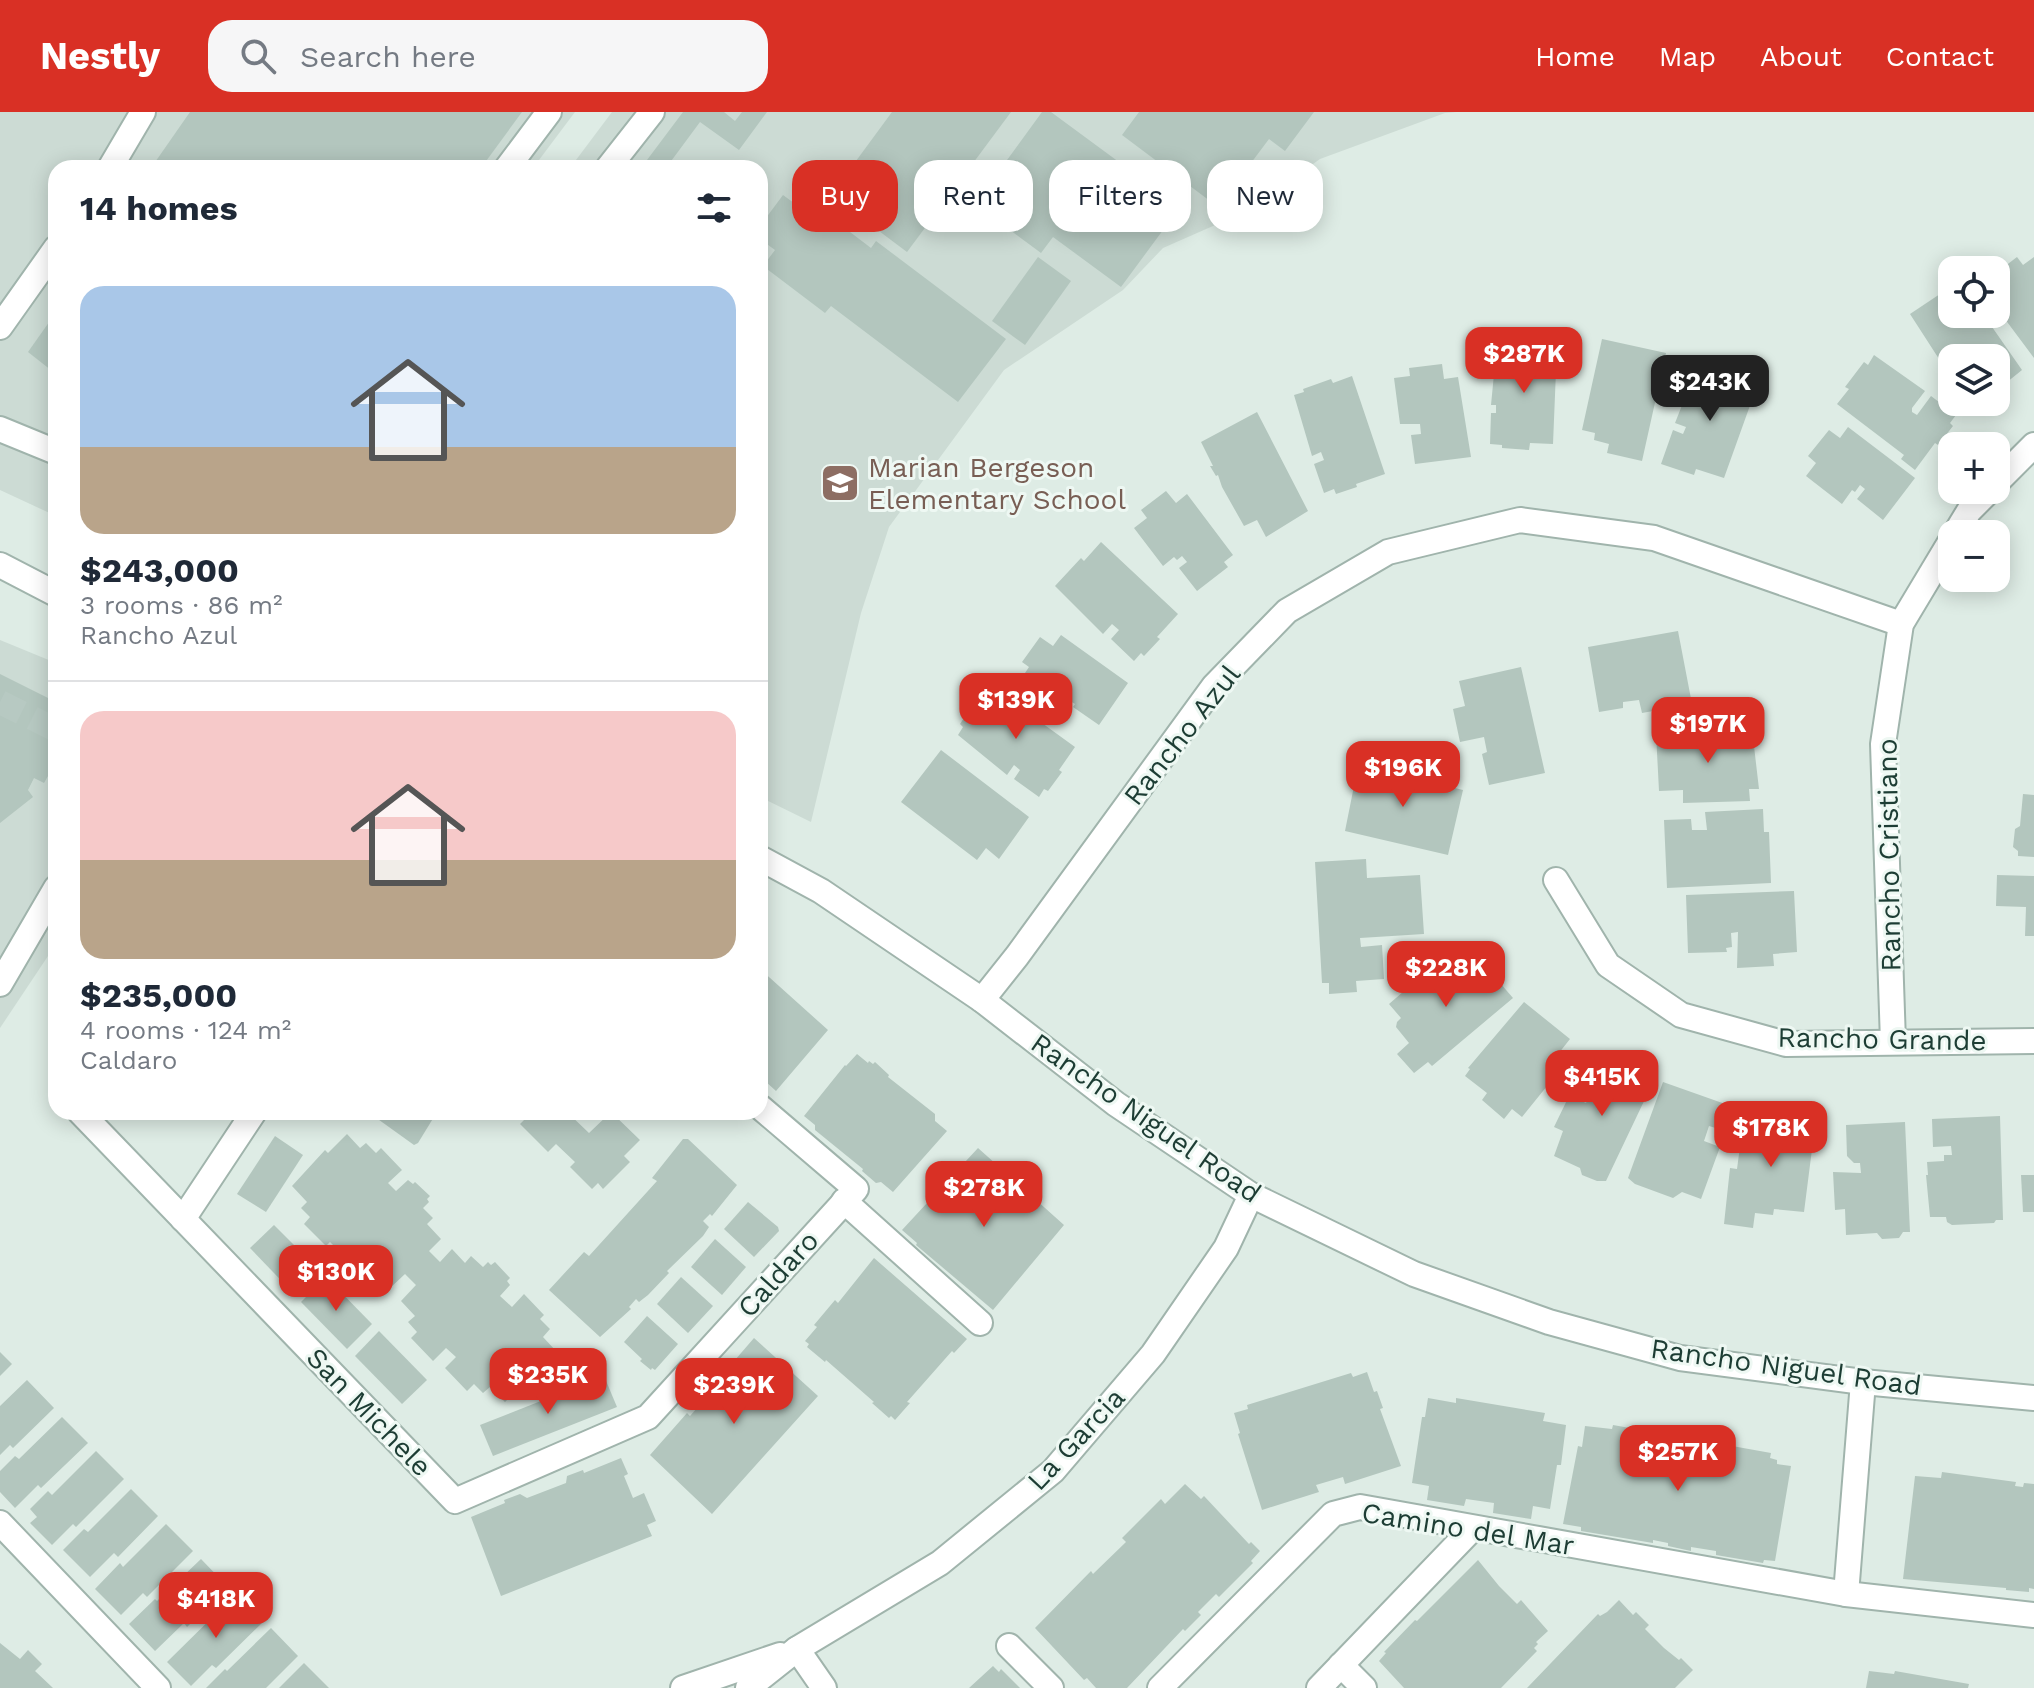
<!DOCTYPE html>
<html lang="en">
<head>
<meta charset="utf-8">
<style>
  :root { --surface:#fff; --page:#f6f6f7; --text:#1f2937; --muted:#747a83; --line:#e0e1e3; --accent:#d93025 }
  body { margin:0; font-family:"Work Sans",sans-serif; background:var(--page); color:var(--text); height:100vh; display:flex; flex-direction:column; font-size:30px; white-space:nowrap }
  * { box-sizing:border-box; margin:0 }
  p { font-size:26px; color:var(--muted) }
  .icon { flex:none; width:44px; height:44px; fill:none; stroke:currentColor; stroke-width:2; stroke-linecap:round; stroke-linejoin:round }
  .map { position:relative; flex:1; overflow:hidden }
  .details { position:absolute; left:48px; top:48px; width:720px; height:960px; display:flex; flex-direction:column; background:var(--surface); border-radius:24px; box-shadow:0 4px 20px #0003 }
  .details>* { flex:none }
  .guide { position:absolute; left:792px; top:48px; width:760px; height:72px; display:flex; gap:16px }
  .tools { position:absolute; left:1938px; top:144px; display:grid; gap:16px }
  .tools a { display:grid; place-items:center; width:72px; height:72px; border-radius:16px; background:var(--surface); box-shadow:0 4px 20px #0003; font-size:40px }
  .price { position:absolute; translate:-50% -68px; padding:0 18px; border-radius:16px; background:var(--accent); color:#fff; font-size:26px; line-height:52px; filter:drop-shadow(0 2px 4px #0008) }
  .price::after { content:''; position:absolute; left:50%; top:48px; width:24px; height:18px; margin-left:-12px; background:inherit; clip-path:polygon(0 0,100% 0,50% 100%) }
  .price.on { background:#222; color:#fff }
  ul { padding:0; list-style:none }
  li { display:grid; align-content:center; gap:16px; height:424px; padding:0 32px }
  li+li { border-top:2px solid var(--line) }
  li span { display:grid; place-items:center; height:248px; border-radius:24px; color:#555 }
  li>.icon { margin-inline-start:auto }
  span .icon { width:144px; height:144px; fill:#fffc; stroke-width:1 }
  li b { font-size:34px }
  h2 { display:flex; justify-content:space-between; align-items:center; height:96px; padding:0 32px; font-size:34px }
  .pill { padding:0 28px; border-radius:24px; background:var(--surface); box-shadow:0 4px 20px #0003; font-size:28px; line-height:72px }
  .pill.on { background:var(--accent); color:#fff }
  header { display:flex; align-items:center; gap:48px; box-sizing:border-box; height:112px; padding:0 40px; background:var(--accent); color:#fff }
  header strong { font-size:38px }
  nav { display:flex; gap:44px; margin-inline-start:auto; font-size:28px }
  .search { width:560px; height:72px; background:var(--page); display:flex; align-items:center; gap:20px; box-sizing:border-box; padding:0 28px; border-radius:24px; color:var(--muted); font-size:30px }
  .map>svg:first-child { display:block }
  .built { fill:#ccdbd4 }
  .building { fill:#b3c6be }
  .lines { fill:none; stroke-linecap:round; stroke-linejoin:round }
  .minor-tunnel { stroke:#b7c9c2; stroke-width:24; stroke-dasharray:24 12; stroke-linecap:butt }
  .minor-casing { stroke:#a0b4ac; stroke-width:28 }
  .minor { stroke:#fff; stroke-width:24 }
  .labels { text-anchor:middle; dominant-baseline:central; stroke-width:6; stroke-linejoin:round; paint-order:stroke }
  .education-label { font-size:28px; fill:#785e54; stroke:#eef8f3; text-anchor:start }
  .street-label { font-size:28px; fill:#1d3d34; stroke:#eef8f3 }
</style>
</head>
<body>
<header>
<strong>Nestly</strong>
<div class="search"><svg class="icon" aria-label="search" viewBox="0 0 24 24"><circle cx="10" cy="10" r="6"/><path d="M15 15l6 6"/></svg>Search here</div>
<nav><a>Home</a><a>Map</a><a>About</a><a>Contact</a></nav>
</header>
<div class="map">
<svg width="2034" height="1576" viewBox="0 0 2034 1576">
  <rect width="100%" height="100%" fill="#deece5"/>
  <g class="built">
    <polygon points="0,0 575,0 533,56 56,56 56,404 0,378"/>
    <polygon points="612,0 1457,0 1445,1 1320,47 1247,99 1163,136 1123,178 1004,258 889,415 861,501 811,710 760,685 760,56 570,56"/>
    <polygon points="0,528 56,551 56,832 0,916"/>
  </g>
  <g class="building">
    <polygon points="190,0 522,0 481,56 151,56"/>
    <polygon points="683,0 724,0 735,9 742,0 767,0 739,38 700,10 666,56 641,56"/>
    <polygon points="892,0 1011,0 907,140 831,83"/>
    <polygon points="1042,0 1051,0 1180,95 1121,175 1053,125 1041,141 975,92"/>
    <polygon points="1139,0 1314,0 1285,39 1269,27 1218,95 1122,23"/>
    <polygon points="783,83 802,97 808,88 871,136 876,129 1006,227 958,290 831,194 825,201 763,154 775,138 760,127 760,114"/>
    <polygon points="1038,145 1071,169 1025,233 992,209"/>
    <polygon points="2017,145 2023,153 2034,145 2034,246 1996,195 1996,178 1999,176 1996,172 1996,161"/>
    <polygon points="1952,174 1952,202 1983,202 2022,258 1996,279 1996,246 1952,246 1950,264 1910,202"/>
    <polygon points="52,206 56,208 56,262 28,240"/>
    <polygon points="1602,227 1666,241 1642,349 1607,341 1609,332 1594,328 1595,321 1582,318"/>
    <polygon points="1506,229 1536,230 1535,234 1557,234 1553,332 1530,331 1529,338 1502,336 1502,333 1490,332 1491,301 1496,301 1496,293 1491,293 1497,231 1506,231"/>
    <polygon points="1874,243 1925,279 1912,296 1912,300 1917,303 1931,284 1956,303 1950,311 1953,314 1938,333 1935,331 1915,358 1901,347 1904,343 1837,292 1849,277 1845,275 1864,250 1868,253"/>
    <polygon points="1442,252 1444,267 1458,265 1471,345 1415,352 1411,323 1421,322 1420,312 1400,312 1394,266 1410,264 1409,256"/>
    <polygon points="1698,253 1708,256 1709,254 1757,274 1724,366 1696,357 1694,363 1661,352 1673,318 1683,322 1686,315 1675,311"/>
    <polygon points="1352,264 1385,362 1356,372 1357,375 1336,382 1334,377 1324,381 1314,352 1324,348 1321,340 1312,344 1294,283 1304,280 1303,277 1331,267 1333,271"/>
    <polygon points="1257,300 1308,399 1266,425 1257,408 1244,414 1222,375 1218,363 1216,364 1210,354 1213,354 1201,330"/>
    <polygon points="1848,315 1915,366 1883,408 1857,387 1865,377 1860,373 1855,380 1852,378 1842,392 1806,364 1816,351 1808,344 1829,318 1840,326"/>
    <polygon points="1166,379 1176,391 1187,382 1233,443 1224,450 1228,455 1197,479 1179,456 1187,450 1182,444 1177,448 1174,445 1163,454 1134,416 1147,406 1141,398"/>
    <polygon points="1101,430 1178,502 1157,525 1160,527 1144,544 1141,541 1134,549 1111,527 1119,518 1112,512 1103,522 1055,474 1081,446 1084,449"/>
    <polygon points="1678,519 1692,592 1642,601 1639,588 1623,590 1623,596 1599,600 1588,535"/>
    <polygon points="1061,523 1128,571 1099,613 1073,595 1075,592 1067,587 1059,599 1019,570 1029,555 1022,550 1040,525 1053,534"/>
    <polygon points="1521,555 1545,661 1489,673 1482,642 1487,640 1484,625 1460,630 1453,597 1465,594 1459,569"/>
    <polygon points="0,562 56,590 56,659 52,657 44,671 34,666 28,678 33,685 0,711"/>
    <polygon points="992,575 1075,635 1059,658 1062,660 1048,679 1044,677 1039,685 1014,667 1020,658 1014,653 1007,663 958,623 963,615 960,612 976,588 980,591"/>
    <polygon points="1752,617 1759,677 1749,677 1750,689 1683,691 1683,678 1659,679 1656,621"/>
    <polygon points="941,638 1029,705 999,747 986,736 977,748 901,690"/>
    <polygon points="1369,649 1424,662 1420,677 1437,681 1439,672 1463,678 1448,743 1345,719 1355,669 1358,669 1358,666 1365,668"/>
    <polygon points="2023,682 2034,683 2034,745 2018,744 2018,739 2013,735 2015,717 2020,714"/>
    <polygon points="1763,697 1764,720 1769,720 1771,771 1667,776 1664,708 1691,707 1692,718 1707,718 1705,700"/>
    <polygon points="1366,747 1367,766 1420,763 1424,822 1360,826 1361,835 1382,833 1384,867 1356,869 1357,880 1329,882 1329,871 1322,871 1315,750"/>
    <polygon points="1997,763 2034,764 2034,824 2025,824 2026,795 1996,794"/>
    <polygon points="1794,779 1797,840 1773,842 1774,854 1737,856 1738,820 1731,821 1732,835 1726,836 1727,840 1688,841 1686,783"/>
    <polygon points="1469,835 1513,886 1432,954 1428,950 1414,961 1397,942 1409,931 1396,915 1397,910 1401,906 1389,892 1432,855 1444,870 1456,860 1450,852"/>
    <polygon points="760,857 828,918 776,979 765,969 760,970"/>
    <polygon points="1524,890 1570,927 1551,951 1560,958 1522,1005 1512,997 1504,1007 1482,988 1487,981 1465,964 1470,957 1468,956"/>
    <polygon points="1603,941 1655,966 1606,1069 1597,1069 1582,1063 1580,1056 1554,1044 1563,1019 1554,1015 1569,984 1586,991 1591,981 1588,972"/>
    <polygon points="857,942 868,951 869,949 873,952 875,950 889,963 888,965 935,1002 935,1009 947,1019 893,1080 881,1070 876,1071 862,1059 863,1057 815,1018 815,1013 804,1004 845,953 846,954"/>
    <polygon points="1663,970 1728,993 1719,1017 1709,1014 1704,1029 1720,1035 1701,1087 1682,1080 1673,1086 1635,1072 1628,1066"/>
    <polygon points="1756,999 1816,1006 1804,1100 1774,1097 1773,1103 1755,1101 1753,1116 1724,1112 1730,1056 1737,1057 1741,1027 1753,1028"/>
    <polygon points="368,1000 437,1000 418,1031 414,1033"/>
    <polygon points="522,1000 567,1000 589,1021 611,1000 640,1028 624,1044 630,1050 603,1077 598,1071 592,1077 570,1055 575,1050 556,1032 548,1040 520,1012 527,1005"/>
    <polygon points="2000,1004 2003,1108 1996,1108 1994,1111 1952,1113 1947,1110 1946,1105 1930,1105 1926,1063 1928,1063 1927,1050 1944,1049 1944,1043 1952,1043 1951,1034 1933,1035 1932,1007"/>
    <polygon points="1905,1010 1910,1120 1903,1120 1899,1126 1882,1127 1877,1121 1846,1123 1845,1097 1835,1098 1833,1060 1861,1061 1860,1051 1854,1051 1847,1044 1846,1013"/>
    <polygon points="347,1022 360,1036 366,1031 376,1041 381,1036 402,1058 388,1071 396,1079 408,1068 413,1072 415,1070 430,1084 427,1087 429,1090 423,1096 433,1106 427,1112 441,1127 429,1139 440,1150 452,1137 465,1151 471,1144 483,1155 488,1150 491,1153 495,1150 510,1166 507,1169 510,1173 500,1184 512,1195 524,1182 544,1203 540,1207 550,1217 543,1225 556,1239 505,1290 490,1275 483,1281 474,1272 467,1279 445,1256 456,1245 446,1236 433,1249 411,1226 417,1220 408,1210 415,1204 401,1189 416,1173 405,1162 389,1177 375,1162 368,1169 359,1160 353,1165 332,1143 338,1138 330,1130 326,1134 304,1112 310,1105 301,1096 307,1090 292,1074 325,1038 328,1041"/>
    <polygon points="275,1024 303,1043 266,1100 237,1082"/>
    <polygon points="683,1027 688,1027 737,1073 712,1104 710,1102 703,1109 709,1115 703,1124 667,1159 669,1161 648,1183 639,1190 636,1187 629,1195 631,1197 600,1225 549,1178 584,1140 589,1144 657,1069 652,1066"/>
    <polygon points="978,1036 1064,1113 993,1198 916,1133 917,1131 902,1118"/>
    <polygon points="2021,1063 2034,1063 2034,1100 2023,1100"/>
    <polygon points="748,1090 778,1115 779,1119 754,1145 724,1117"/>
    <polygon points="274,1113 321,1160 296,1184 250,1136"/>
    <polygon points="715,1127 746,1155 722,1183 691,1155"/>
    <polygon points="874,1146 967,1227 954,1241 952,1239 907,1290 910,1291 895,1308 891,1304 889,1306 872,1291 874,1290 826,1248 825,1250 807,1235 809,1232 805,1229 817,1215 814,1213 835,1188 838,1191"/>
    <polygon points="326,1165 372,1212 347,1237 301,1190"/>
    <polygon points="681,1165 713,1194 688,1221 657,1192"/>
    <polygon points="647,1204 678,1232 655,1258 652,1256 651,1258 640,1249 642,1247 624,1230"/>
    <polygon points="379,1219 427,1268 402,1292 355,1244"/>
    <polygon points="754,1226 818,1284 712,1402 650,1343 687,1301 690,1304 718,1272 716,1270"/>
    <polygon points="0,1240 12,1252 0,1264"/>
    <polygon points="1367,1260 1374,1280 1377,1279 1383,1296 1380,1297 1401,1354 1345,1372 1343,1365 1316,1373 1319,1380 1262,1398 1238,1322 1240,1321 1234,1301 1248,1297 1247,1293 1351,1261 1353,1265"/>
    <polygon points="604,1264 617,1295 493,1344 480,1313"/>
    <polygon points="27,1268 54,1296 13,1336 10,1333 0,1343 0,1294"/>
    <polygon points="1428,1286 1456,1291 1456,1286 1545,1301 1543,1309 1566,1313 1561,1353 1557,1353 1550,1397 1533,1394 1531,1407 1493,1401 1494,1391 1466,1387 1464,1394 1427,1388 1429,1374 1412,1371 1422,1305 1425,1305"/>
    <polygon points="62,1305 88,1331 41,1376 38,1373 15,1396 0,1380 0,1359 15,1344 19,1347"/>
    <polygon points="1613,1313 1686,1326 1685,1330 1692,1331 1693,1327 1771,1341 1770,1346 1777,1348 1777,1352 1791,1354 1775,1449 1764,1448 1763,1451 1716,1443 1716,1439 1691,1435 1691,1439 1668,1434 1668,1431 1653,1428 1653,1431 1581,1419 1581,1415 1563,1412 1578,1334 1582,1335 1585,1314 1612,1317"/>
    <polygon points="96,1339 124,1367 76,1415 73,1412 52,1433 30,1411 37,1405 30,1397 48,1379 52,1383"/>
    <polygon points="621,1346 628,1362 624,1364 633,1386 644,1381 656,1409 647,1413 652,1424 501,1484 471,1405 505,1391 504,1388 520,1382 527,1386 566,1371 567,1364 583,1358 584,1361"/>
    <polygon points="1942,1360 2016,1370 2015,1374 2023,1375 2024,1371 2034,1372 2034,1477 2029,1476 2029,1480 2006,1478 2006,1476 1903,1467 1915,1364 1941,1366"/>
    <polygon points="1185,1372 1201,1387 1204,1384 1249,1432 1251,1430 1260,1439 1251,1449 1253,1451 1219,1485 1216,1482 1198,1500 1201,1503 1185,1519 1183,1517 1127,1576 1096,1576 1087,1566 1084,1568 1035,1516 1091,1459 1093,1462 1126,1430 1122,1426 1161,1387 1165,1392"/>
    <polygon points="131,1377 158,1404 118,1445 114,1441 90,1465 63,1438 84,1417 88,1420"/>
    <polygon points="166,1412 193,1439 147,1485 143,1481 121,1503 95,1477 120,1451 123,1455"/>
    <polygon points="201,1447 228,1475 187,1515 184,1511 155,1539 129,1512 155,1487 157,1489"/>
    <polygon points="1478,1448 1499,1474 1517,1492 1521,1488 1548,1519 1536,1530 1538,1532 1534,1536 1537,1539 1501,1576 1404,1576 1379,1549 1386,1541 1384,1540 1415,1508 1417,1509"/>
    <polygon points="236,1482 263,1510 216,1556 212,1553 191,1574 167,1550"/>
    <polygon points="1619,1488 1633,1503 1636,1500 1649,1513 1645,1517 1664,1536 1679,1548 1681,1546 1693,1558 1675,1576 1527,1576 1598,1502 1600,1504 1607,1500"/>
    <polygon points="271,1516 298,1544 266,1576 206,1576 225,1557 227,1559"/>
    <polygon points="0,1531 20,1547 28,1538 42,1552 35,1559 53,1576 0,1576"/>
    <polygon points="304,1551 329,1576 279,1576"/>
    <polygon points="993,1554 999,1560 1001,1557 1020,1576 969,1576"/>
    <polygon points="1869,1559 1894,1562 1895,1559 1969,1572 1968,1576 1866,1576"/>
  </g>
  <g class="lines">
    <polyline class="minor-tunnel" points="0,590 56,618"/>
    <g class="minor-casing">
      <g id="minor">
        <polyline points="110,56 143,0"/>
        <polyline points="507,56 549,0"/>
        <polyline points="608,56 652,0"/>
        <polyline points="0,215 56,136"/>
        <polyline points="0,317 56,340"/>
        <polyline points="1996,371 2034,333"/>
        <polyline points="1955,422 1969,399 1990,378"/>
        <polyline points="0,453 56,482"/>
        <polyline points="760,746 821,779 982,888 1116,992 1251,1083 1414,1162 1549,1210 1680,1246 1863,1270 2034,1286"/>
        <polyline points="1556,768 1608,853 1681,903 1786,932 2034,929"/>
        <polyline points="0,872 56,776"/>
        <polyline points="982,888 1017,844 1214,574 1287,499 1388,440 1520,408 1654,426 1901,512"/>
        <polyline points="1893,930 1883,632 1901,512 1952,427"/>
        <polyline points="80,1000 455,1389 648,1305 856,1077 760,995"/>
        <polyline points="844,1089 980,1211"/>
        <polyline points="183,1107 254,1000"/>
        <polyline points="0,1411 158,1576"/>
        <polyline points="1846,1482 1863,1270"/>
        <polyline points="1009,1534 1051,1576"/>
        <polyline points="797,1537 824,1576"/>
        <polyline points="1341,1553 1364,1576"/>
        <polyline points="683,1576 780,1543"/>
        <polyline points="748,1576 797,1537 940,1451 1053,1359 1153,1242 1226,1136 1251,1083"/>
        <polyline points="1160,1576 1333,1402 1360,1395 1846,1482 2034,1503"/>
        <polyline points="1319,1576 1473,1416"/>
      </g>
    </g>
    <use href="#minor" class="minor"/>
  </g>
  <defs>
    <g id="school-square" transform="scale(2)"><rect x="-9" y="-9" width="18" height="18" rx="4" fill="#8d6e63" stroke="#eef8f3"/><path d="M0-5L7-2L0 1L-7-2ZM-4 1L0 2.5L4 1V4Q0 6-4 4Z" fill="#fff"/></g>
  </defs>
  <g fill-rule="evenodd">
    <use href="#school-square" x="840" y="371"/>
  </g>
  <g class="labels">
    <g class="education-label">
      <text x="868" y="355">Marian Bergeson<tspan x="868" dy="32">Elementary School</tspan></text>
    </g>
    <g class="street-label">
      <text transform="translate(1182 623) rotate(-52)">Rancho Azul</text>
      <text transform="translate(1889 743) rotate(-91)">Rancho Cristiano</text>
      <text transform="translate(1882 927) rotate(1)">Rancho Grande</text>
      <text transform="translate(1146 1006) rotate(35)">Rancho Niguel Road</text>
      <text transform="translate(778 1162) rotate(-48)">Caldaro</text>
      <text transform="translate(1786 1255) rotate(8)">Rancho Niguel Road</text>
      <text transform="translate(369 1300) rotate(46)">San Michele</text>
      <text transform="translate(1076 1327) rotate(-47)">La Garcia</text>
      <text transform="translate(1468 1417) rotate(9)">Camino del Mar</text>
    </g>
  </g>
</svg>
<div class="tools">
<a><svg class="icon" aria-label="locate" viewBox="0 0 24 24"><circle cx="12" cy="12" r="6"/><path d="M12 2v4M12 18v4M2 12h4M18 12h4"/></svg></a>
<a><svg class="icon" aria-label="layers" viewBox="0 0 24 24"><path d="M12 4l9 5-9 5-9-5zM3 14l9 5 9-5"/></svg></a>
<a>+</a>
<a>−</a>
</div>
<b class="price" style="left:1524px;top:283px">$287K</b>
<b class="price on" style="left:1710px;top:311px">$243K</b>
<b class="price" style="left:1016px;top:629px">$139K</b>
<b class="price" style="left:1708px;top:653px">$197K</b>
<b class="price" style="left:1403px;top:697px">$196K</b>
<b class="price" style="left:1446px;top:897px">$228K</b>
<b class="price" style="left:1602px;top:1006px">$415K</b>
<b class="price" style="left:1771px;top:1057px">$178K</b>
<b class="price" style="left:984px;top:1117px">$278K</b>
<b class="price" style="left:336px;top:1201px">$130K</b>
<b class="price" style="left:548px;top:1304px">$235K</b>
<b class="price" style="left:734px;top:1314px">$239K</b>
<b class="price" style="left:1678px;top:1381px">$257K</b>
<b class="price" style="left:216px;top:1528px">$418K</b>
<div class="guide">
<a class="pill on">Buy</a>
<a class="pill">Rent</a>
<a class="pill">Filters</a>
<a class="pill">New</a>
</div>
<section class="details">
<h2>14 homes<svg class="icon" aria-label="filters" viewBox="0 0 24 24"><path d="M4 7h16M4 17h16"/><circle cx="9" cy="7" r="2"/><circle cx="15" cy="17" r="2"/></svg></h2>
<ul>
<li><span style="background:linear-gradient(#a9c7e8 65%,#b9a48a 0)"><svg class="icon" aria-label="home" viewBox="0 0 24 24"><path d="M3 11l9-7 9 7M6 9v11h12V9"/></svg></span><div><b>$243,000</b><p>3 rooms · 86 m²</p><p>Rancho Azul</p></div></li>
<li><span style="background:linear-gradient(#f6c9c9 60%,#b9a48a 0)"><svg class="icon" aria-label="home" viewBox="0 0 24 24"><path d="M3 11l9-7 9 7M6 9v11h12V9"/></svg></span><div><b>$235,000</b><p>4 rooms · 124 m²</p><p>Caldaro</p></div></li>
</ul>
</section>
</div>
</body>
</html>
